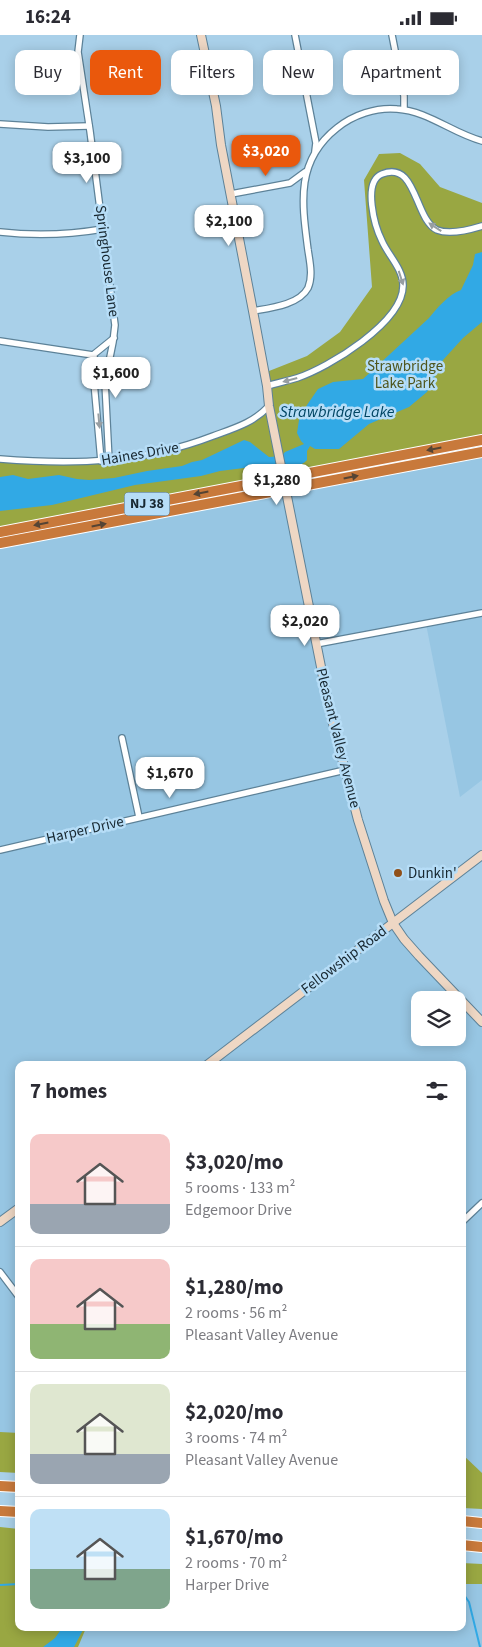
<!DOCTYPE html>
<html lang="en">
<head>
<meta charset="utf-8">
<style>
  :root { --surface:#fff; --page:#f2f2f3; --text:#2b2b33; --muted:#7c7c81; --line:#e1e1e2; --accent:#ea580c }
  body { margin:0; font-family:"Source Sans 3",sans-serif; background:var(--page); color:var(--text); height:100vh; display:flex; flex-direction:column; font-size:19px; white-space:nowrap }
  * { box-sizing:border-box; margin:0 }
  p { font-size:16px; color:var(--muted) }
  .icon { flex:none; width:28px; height:28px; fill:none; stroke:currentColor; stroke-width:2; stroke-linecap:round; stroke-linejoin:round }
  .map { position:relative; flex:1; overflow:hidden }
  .sheet { position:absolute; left:15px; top:1026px; width:451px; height:570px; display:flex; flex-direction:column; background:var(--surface); border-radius:10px; box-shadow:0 2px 12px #0003 }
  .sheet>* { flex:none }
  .banner { position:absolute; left:15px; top:15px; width:452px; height:45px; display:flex; gap:10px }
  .buttons { position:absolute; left:411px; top:956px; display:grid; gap:10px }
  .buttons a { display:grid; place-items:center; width:55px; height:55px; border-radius:10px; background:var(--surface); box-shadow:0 2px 12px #0003; font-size:25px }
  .price { position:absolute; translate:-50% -42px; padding:0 11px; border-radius:10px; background:#fff; color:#222; font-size:16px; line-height:32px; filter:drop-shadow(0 1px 2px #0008) }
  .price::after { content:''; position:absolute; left:50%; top:30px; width:15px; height:11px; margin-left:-8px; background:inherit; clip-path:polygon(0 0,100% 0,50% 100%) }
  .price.active { background:var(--accent); color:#fff }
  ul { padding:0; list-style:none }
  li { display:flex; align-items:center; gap:15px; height:125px; padding:0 15px }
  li+li { border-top:1px solid var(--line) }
  li span { display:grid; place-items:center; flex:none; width:140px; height:100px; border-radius:10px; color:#555 }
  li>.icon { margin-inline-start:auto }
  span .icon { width:60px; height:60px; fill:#fffc; stroke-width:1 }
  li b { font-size:21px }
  h2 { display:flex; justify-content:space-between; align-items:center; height:60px; padding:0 15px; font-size:21px }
  .tag { padding:0 18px; border-radius:10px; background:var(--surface); box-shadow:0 2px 12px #0003; font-size:18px; line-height:45px }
  .tag.active { background:var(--accent); color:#fff }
  .status { display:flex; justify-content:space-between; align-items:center; height:35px; padding:0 25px; background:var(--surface); direction:ltr }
  .status svg { height:14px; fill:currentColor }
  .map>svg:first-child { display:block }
  .built { fill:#97c6e3; fill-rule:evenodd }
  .green { fill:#99a742 }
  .water { fill:#31a9e5 }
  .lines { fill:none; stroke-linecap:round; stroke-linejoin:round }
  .stream { stroke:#31a9e5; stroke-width:2 }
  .street-casing { stroke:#5d8298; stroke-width:8 }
  .secondary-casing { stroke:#5d8298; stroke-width:10 }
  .highway-casing { stroke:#fff; stroke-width:12 }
  .street { stroke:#fff; stroke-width:5.5 }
  .secondary { stroke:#eed7c4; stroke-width:8 }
  .highway { stroke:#c8793b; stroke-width:10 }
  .oneway { fill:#979ea2 }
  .oneway2 { fill:#554434 }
  .poi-dot { fill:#90501a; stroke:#b6ddf7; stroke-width:2 }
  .labels { text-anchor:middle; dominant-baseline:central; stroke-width:5; stroke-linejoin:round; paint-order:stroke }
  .shield { fill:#b6ddf7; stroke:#475e6c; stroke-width:1 }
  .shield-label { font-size:14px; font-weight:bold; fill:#172730 }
  .street-label { font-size:15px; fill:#172730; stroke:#b6ddf7 }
  .park-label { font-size:15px; fill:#4e551c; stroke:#b6ddf7 }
  .poi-label { font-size:15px; fill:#172730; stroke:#b6ddf7; text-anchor:start }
  .water-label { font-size:16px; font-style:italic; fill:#004563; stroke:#b6ddf7 }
</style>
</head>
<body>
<div class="status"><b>16:24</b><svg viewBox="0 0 49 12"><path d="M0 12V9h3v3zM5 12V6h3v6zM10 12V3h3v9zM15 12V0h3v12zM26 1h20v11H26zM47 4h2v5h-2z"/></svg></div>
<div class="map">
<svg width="482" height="1612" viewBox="0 0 482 1612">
  <rect width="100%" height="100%" fill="#a9d0e9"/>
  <g class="built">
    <path d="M482 417V745L460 762 426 589 316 609 345 735 393 888 482 985V1460L462 1459V1030H19V1422L0 1420V508ZM420 965H458V1002H420Z"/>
    <polygon points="0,1501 19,1592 462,1592 463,1535 482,1536 482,1612 0,1612"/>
  </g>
  <g class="green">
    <polygon points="400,118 420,129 440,152 482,168 482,405 0,497 0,424 58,427 165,417 255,384 269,371 264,338 307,321 340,297 372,252 364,145 379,119"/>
    <polygon points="0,1397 19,1398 19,1438 0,1437"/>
    <polygon points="462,1419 482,1438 482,1474 463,1473"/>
    <polygon points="0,1492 19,1494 19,1592 86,1593 78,1612 0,1612"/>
    <polygon points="462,1528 482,1529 482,1549 463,1549"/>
  </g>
  <g class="water">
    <path d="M482 217V287L463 303 443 325 427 357 409 372 369 389 339 414H315L310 411 307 416V425C302 431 291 433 284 428L220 436 201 441 135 450 52 470 0 476V442L13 440 28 444 59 440 77 444 89 445 114 443 147 436 182 431 192 427 202 425 244 405 250 407 269 422 282 421 285 417 304 409 301 406 297 398 299 385 307 370 318 354 333 347 363 344 429 283C436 274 449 259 461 255L473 230 475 219Z"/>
    <polygon points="62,1593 84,1593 74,1612 43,1612 55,1603"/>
  </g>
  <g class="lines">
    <g class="stream">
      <polyline points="0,1550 19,1549"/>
      <polyline points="462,1557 469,1567 480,1612"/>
    </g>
    <g class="street-casing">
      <g id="street">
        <polyline points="80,0 78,17 90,96 115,290 113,307 105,347 109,426"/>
        <polyline points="295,0 316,108 315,116"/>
        <polyline points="392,0 404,61 404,74"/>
        <polyline points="0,89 48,92 89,91"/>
        <polyline points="231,159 290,148 305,137"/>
        <path d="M0 197C35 201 68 200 103 194"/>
        <path d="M253 276C270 273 299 270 308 253 313 241 310 228 308 215 302 169 295 126 337 93 353 80 376 72 397 74 428 76 452 98 482 106"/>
        <polyline points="0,306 93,320"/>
        <polyline points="94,322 105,347"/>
        <path d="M267 351C277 348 287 346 297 343 328 333 404 287 403 250 403 234 388 220 382 206 375 192 362 147 382 139 417 125 414 184 437 195 450 200 469 195 482 191"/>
        <path d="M0 424C75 430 143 428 213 401 235 393 253 388 269 371"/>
        <polyline points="101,426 92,325 93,320 114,303"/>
        <polyline points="316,609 482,578"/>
        <polyline points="122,703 139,782"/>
        <polyline points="0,815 345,735"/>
        <polyline points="462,1187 482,1168"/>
        <polyline points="0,1237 19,1262"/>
      </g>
    </g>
    <g class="secondary-casing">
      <g id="secondary">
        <polyline points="201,0 216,71 221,110 253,276 267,351 269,371 330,677 358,785 384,866 393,888 404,904 419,921 482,987"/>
        <polyline points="207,1030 482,820"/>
        <polyline points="0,1187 19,1173"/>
      </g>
    </g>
    <g class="highway-casing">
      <g id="highway">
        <polyline points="0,497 482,405"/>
        <polyline points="0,508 482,417"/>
        <polyline points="0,1451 19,1452"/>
        <polyline points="0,1476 19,1477"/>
        <polyline points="462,1486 482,1488"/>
        <polyline points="462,1510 482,1512"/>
      </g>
    </g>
    <use href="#street" class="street"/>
    <use href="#secondary" class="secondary"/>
    <use href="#highway" class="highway"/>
  </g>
  <defs><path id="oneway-solid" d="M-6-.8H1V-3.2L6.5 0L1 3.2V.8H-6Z" transform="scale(1.25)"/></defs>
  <g class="oneway">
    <use href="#oneway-solid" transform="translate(435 192) rotate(-147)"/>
    <use href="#oneway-solid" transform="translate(401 243) rotate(72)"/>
    <use href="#oneway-solid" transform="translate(290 345) rotate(165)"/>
    <use href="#oneway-solid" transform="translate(99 386) rotate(85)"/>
  </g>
  <g class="oneway2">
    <use href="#oneway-solid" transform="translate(434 414) rotate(169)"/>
    <use href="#oneway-solid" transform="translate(351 442) rotate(-11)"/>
    <use href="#oneway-solid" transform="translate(201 458) rotate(169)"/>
    <use href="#oneway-solid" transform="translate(41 489) rotate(169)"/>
    <use href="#oneway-solid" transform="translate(99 490) rotate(-11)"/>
  </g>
  <circle class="poi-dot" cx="398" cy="838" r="5"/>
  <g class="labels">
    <rect class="shield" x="124.5" y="457.5" width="45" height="23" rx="4"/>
    <g class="shield-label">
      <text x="147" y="469">NJ 38</text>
    </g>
    <g class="street-label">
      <text transform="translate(107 226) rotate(83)">Springhouse Lane</text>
      <text transform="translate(140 419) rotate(-10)">Haines Drive</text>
      <text transform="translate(338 703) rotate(76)">Pleasant Valley Avenue</text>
      <text transform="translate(85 795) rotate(-13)">Harper Drive</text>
      <text transform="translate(344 925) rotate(-37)">Fellowship Road</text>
    </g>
    <g class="park-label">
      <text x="405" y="331">Strawbridge<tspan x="405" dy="17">Lake Park</tspan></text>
    </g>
    <g class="poi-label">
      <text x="408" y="838">Dunkin'</text>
    </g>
    <g class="water-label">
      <text x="337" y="377">Strawbridge Lake</text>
    </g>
  </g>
</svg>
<div class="buttons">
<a><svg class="icon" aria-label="layers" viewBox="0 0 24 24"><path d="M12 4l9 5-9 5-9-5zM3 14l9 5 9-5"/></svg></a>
</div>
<b class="price active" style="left:266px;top:142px">$3,020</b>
<b class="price" style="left:87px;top:149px">$3,100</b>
<b class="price" style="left:229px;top:212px">$2,100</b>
<b class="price" style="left:116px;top:364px">$1,600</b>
<b class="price" style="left:277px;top:471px">$1,280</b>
<b class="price" style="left:305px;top:612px">$2,020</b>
<b class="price" style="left:170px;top:764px">$1,670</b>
<div class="banner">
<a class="tag">Buy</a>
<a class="tag active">Rent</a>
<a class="tag">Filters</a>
<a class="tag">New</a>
<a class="tag">Apartment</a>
</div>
<section class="sheet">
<h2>7 homes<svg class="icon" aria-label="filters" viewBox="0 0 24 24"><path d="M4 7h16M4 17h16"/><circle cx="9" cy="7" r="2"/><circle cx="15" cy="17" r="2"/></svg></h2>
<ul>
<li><span style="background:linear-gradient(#f6c9c9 70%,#9aa5b1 0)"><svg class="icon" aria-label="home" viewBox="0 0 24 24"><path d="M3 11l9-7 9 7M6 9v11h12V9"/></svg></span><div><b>$3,020/mo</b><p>5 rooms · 133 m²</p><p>Edgemoor Drive</p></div></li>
<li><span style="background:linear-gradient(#f6c9c9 65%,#8fb573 0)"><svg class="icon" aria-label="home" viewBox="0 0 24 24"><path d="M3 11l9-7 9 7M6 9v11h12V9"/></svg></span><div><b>$1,280/mo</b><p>2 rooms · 56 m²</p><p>Pleasant Valley Avenue</p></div></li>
<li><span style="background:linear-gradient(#dfe7d0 70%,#9aa5b1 0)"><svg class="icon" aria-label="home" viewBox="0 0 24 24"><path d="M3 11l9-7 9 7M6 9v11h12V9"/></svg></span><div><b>$2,020/mo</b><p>3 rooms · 74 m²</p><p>Pleasant Valley Avenue</p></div></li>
<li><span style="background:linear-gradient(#bfe0f5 60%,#7fa58c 0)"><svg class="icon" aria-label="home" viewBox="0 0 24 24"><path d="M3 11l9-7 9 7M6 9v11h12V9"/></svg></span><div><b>$1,670/mo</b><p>2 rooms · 70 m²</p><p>Harper Drive</p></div></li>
</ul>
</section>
</div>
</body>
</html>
